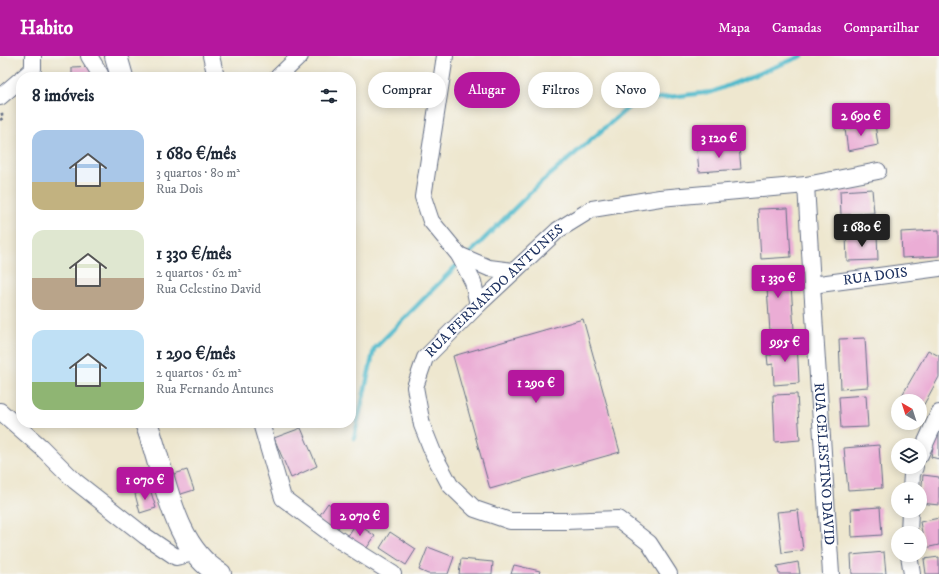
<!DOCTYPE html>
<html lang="pt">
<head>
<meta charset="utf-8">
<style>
  :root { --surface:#fff; --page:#f2f2f3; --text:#1f2937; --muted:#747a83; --accent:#b5179e }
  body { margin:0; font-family:"IM FELL DW Pica",serif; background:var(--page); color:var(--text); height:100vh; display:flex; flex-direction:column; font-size:15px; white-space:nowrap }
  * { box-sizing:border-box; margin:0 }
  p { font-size:13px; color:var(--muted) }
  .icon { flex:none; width:22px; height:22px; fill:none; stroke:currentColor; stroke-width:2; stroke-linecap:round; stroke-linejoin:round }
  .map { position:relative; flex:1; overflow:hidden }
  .sheet { position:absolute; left:16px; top:16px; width:340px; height:356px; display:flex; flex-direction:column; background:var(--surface); border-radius:16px; box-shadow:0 2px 10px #0003 }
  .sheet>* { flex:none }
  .guide { position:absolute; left:368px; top:16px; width:380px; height:36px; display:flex; gap:8px }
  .needle { width:26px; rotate:321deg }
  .fabs { position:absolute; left:891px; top:338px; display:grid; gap:8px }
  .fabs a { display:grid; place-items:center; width:36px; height:36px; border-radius:50%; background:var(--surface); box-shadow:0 2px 10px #0003; font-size:20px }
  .price { position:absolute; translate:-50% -34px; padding:0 9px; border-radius:4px; background:var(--accent); color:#fff; font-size:13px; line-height:26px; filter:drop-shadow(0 1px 2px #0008) }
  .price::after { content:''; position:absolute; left:50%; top:24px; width:12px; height:9px; margin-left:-6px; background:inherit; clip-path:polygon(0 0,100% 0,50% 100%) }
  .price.current { background:#222; color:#fff }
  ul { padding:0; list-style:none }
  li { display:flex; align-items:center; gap:12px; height:100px; padding:0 16px }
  li span { display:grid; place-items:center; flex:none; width:112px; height:80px; border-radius:12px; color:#555 }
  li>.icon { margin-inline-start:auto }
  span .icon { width:48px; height:48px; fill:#fffc; stroke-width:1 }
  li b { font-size:17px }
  h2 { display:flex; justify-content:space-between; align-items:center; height:48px; padding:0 16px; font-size:17px }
  .chip { padding:0 14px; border-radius:18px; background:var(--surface); box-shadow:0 2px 10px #0003; font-size:14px; line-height:36px }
  .chip.current { background:var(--accent); color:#fff }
  header { display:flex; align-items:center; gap:24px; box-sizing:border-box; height:56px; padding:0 20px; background:var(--accent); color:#fff }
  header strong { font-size:19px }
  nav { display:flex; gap:22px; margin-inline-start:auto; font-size:14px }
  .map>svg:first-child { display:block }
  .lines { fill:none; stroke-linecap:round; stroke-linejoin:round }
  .stream { stroke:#4fbacc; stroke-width:4.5 }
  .building { fill:#ebadd5 }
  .street-casing { stroke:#656f86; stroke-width:18 }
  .secondary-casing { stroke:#656f86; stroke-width:24 }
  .path { stroke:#656f86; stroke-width:2.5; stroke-dasharray:3 3; stroke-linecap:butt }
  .street { stroke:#fff; stroke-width:16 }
  .secondary { stroke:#fff; stroke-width:22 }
  .labels { text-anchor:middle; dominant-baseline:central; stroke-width:3; stroke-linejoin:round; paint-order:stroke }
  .street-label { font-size:14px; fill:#1b2f5e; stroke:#f6f6f2 }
</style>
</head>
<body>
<header>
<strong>Habito</strong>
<nav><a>Mapa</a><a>Camadas</a><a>Compartilhar</a></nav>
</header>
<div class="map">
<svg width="939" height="518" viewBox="0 0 939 518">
  <rect width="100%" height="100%" fill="#f6f6f2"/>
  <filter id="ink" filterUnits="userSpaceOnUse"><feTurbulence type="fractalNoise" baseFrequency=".025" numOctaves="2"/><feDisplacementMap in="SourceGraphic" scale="8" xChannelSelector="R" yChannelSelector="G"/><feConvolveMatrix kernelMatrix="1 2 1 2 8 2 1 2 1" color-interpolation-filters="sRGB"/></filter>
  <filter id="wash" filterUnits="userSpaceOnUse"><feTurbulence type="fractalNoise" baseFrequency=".012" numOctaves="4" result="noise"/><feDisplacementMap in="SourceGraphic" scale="16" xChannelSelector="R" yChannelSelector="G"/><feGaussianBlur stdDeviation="0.9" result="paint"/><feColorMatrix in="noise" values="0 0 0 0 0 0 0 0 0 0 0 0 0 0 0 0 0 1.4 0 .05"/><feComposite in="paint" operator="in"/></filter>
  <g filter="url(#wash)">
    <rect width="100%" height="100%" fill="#eee7cf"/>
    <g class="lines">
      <g class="stream">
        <polyline points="470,197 536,131 636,45 712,36 802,0"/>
        <polyline points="354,382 374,293 458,208"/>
      </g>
    </g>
    <g id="blocks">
      <g class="building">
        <polygon points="93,10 93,21 72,21 72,11"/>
        <polygon points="875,68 878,89 848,95 845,73"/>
        <polygon points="739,90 741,113 699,116 697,93"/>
        <polygon points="872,133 874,157 841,159 840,135"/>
        <polygon points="788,152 791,201 761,203 758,153"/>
        <polygon points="939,174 939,200 902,202 901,176"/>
        <polygon points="877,178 878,204 847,205 846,179"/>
        <polygon points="790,214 794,274 770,276 767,232 757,233 755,217"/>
        <polygon points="583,263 620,396 490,433 453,300"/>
        <polygon points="865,282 868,331 841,333 839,283"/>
        <polygon points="797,285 799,327 774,329 773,308 768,309 767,299 772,299 772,286"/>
        <polygon points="928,294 939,300 939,321 922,352 920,351 920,345 909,345 901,341"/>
        <polygon points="797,338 800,384 775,386 773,339"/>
        <polygon points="866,339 868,371 841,372 839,341"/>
        <polygon points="301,372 317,410 291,422 274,382"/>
        <polygon points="936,377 939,377 939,403 931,401"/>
        <polygon points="879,389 882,432 848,434 844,392"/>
        <polygon points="187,414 194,434 178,439 171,419"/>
        <polygon points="923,419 939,421 939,449 920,447"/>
        <polygon points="150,433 156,452 140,457 135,438"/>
        <polygon points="328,447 346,461 335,476 317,463"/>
        <polygon points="880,451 882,479 852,481 851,453"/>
        <polygon points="798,454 803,494 782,497 777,456"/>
        <polygon points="939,462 939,489 925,492 920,466"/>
        <polygon points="356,467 375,480 364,496 346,483"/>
        <polygon points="390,476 416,493 406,509 380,492"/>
        <polygon points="428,491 454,501 448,518 428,518 419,514"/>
        <polygon points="884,496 886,518 852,518 851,499"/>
        <polygon points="939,501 939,518 926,518 924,503"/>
        <polygon points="461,503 493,506 492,518 459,518"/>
        <polygon points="798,506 800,518 779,518 777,510"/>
        <polygon points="514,509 540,515 539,518 511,518"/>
      </g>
    </g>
  </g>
  <g filter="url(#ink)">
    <use href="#blocks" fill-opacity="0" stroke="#656f86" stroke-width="1"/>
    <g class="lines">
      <g class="street-casing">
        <g id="street">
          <polyline points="89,0 100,18 100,21"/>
          <polyline points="211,0 216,21"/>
          <polyline points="445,0 423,141 431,165 459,199 473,226 478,249"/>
          <polyline points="24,21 33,13 33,0"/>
          <polyline points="278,21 300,0"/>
          <polyline points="0,41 21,23"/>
          <polyline points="806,129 878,115"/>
          <polyline points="459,199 489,212 513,215"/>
          <path id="s1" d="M812 229 939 212"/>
          <polyline points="0,355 41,391 75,425 145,480 176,501 195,497"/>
          <polyline points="261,367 283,442 342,486 393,518"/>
          <polyline points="920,399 939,357"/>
          <polyline points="911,433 912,418 915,411"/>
          <polyline points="909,477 910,455"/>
          <polyline points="909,499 912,518"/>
          <path id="s2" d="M669 518 649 487 618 463 565 465H510L475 453 450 429 434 399 422 369 415 331 425 302 478 249 558 174 592 153 660 142 806 129 812 229 831 518"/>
        </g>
      </g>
      <g class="secondary-casing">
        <g id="secondary">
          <polyline points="116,0 122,21"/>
          <path d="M146 367C165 415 171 490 220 518"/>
        </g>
      </g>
      <polyline class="path" points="0,64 3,62 1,55"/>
      <use href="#street" class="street"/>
      <use href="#secondary" class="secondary"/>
    </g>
  </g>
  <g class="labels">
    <g class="street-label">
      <text stroke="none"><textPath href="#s1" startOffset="64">RUA DOIS</textPath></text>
      <text stroke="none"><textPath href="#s2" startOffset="488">RUA FERNANDO ANTUNES</textPath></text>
      <text stroke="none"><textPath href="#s2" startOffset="1111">RUA CELESTINO DAVID</textPath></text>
    </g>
  </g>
</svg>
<div class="fabs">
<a><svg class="needle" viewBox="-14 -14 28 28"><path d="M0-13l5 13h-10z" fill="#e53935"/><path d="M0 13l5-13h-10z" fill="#747a83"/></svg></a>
<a><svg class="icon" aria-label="layers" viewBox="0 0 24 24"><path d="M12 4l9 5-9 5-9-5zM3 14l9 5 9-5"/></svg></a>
<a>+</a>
<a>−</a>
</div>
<b class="price" style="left:861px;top:81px">2 690 €</b>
<b class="price" style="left:719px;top:103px">3 120 €</b>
<b class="price current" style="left:862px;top:192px">1 680 €</b>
<b class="price" style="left:778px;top:243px">1 330 €</b>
<b class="price" style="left:785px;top:307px">995 €</b>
<b class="price" style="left:536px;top:348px">1 290 €</b>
<b class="price" style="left:145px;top:445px">1 070 €</b>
<b class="price" style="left:360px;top:481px">2 070 €</b>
<div class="guide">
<a class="chip">Comprar</a>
<a class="chip current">Alugar</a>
<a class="chip">Filtros</a>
<a class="chip">Novo</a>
</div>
<section class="sheet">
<h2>8 imóveis<svg class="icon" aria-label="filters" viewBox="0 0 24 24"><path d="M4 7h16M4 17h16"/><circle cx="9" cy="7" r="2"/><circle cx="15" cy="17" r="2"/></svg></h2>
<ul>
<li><span style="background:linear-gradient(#a9c7e8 65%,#c2b280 0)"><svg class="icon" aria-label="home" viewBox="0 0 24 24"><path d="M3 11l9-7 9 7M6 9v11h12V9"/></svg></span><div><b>1 680 €/mês</b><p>3 quartos · 80 m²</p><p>Rua Dois</p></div></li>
<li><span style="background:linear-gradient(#dfe7d0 60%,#b9a48a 0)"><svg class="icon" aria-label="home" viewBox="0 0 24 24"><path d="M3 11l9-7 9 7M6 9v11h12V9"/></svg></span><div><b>1 330 €/mês</b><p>2 quartos · 62 m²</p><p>Rua Celestino David</p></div></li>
<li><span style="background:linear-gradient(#bfe0f5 65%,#8fb573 0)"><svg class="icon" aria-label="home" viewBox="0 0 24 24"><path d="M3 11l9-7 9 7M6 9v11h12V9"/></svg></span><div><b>1 290 €/mês</b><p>2 quartos · 62 m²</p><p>Rua Fernando Antunes</p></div></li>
</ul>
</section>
</div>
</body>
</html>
